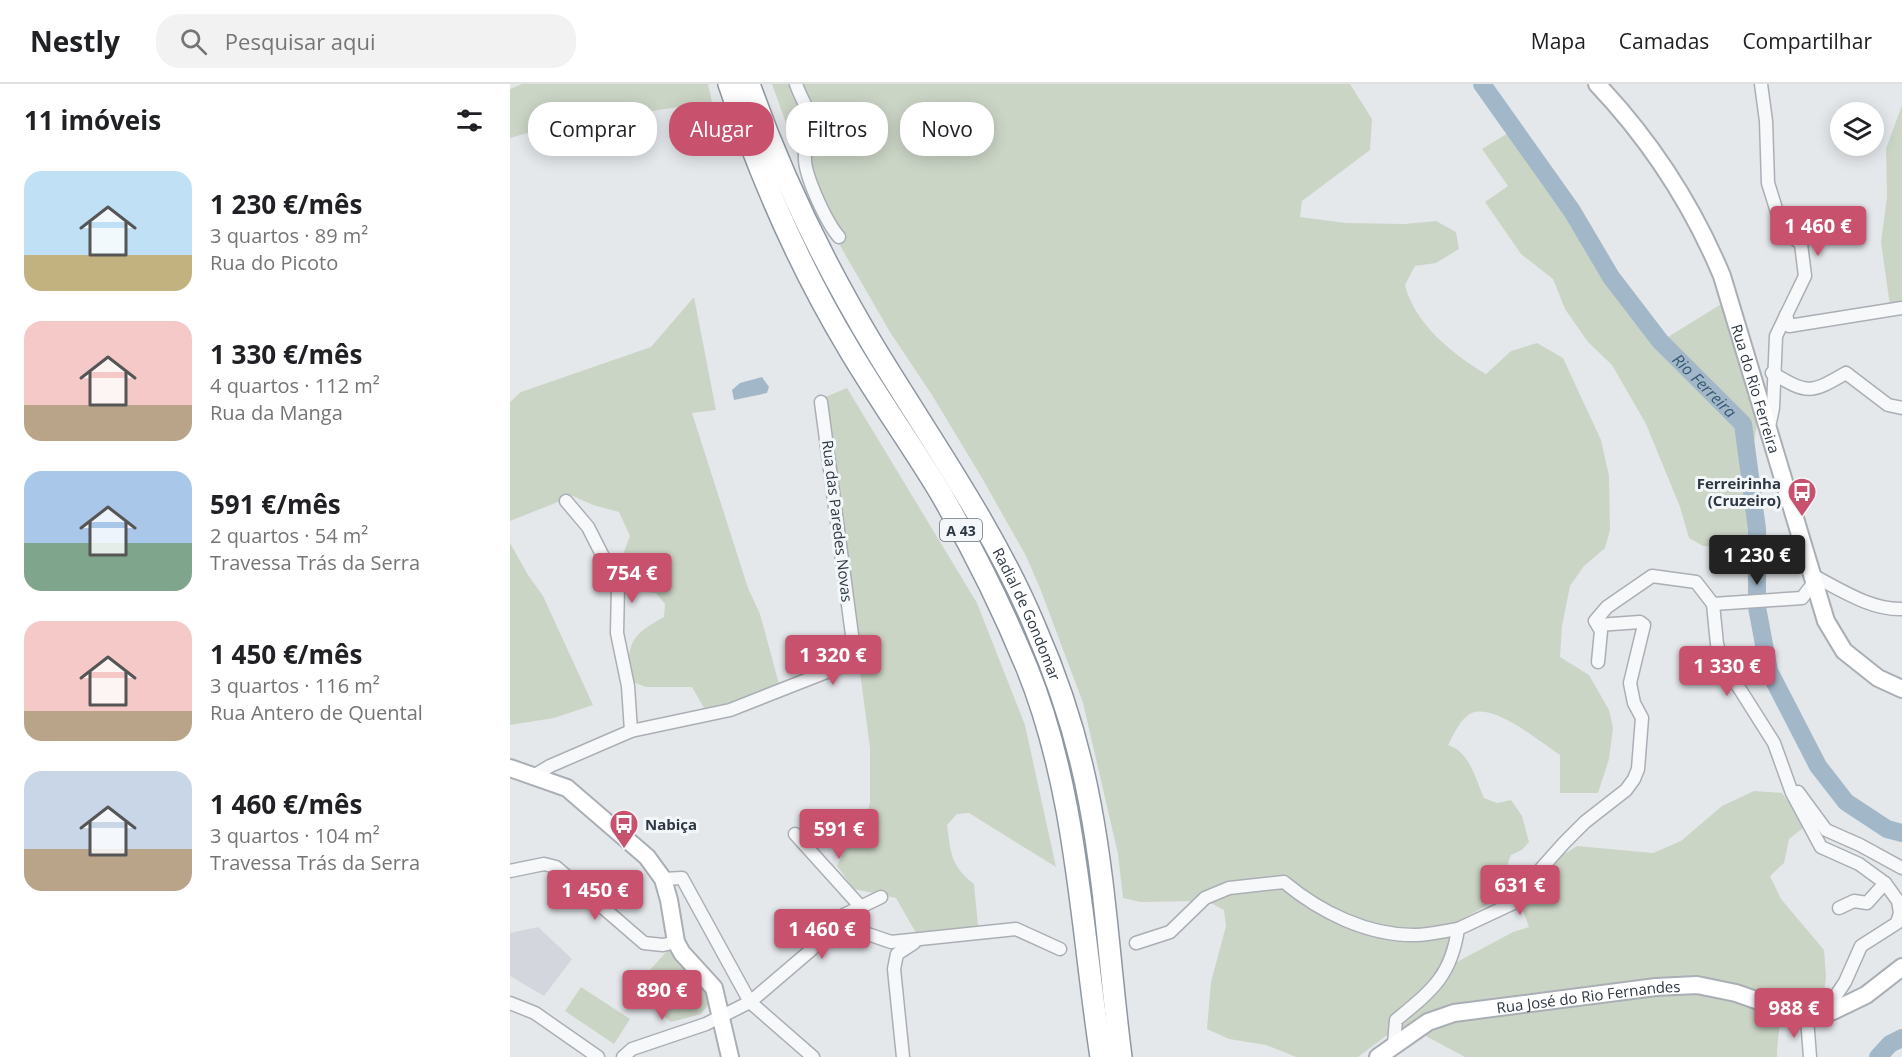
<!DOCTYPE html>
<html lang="pt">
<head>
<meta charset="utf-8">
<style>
  :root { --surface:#fff; --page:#f2f2f2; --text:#202124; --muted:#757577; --line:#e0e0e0; --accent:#c8526e }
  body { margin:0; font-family:"Open Sans",sans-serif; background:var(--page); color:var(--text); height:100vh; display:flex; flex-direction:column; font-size:22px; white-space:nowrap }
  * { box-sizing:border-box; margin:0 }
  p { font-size:20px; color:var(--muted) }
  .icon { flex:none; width:33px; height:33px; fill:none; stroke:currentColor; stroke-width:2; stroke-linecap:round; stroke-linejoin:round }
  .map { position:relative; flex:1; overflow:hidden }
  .side { display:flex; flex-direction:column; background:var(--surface); width:510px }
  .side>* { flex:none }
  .guide { position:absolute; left:18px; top:18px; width:570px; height:54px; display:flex; gap:12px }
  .tools { position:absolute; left:1320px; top:18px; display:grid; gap:12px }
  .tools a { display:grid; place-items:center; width:54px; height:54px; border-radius:50%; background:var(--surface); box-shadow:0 3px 15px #0003; font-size:30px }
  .price { position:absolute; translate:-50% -51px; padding:0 14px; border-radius:6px; background:var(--accent); color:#fff; font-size:20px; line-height:39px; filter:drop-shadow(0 2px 3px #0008) }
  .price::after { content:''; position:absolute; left:50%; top:36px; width:18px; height:14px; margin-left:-9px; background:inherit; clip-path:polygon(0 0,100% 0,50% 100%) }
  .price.selected { background:#222; color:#fff }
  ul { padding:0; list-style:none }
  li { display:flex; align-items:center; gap:18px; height:150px; padding:0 24px }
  li span { display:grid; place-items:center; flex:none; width:168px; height:120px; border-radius:18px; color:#555 }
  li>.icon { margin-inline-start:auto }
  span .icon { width:72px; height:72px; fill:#fffc; stroke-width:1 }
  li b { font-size:26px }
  h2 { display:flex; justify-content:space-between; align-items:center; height:72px; padding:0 24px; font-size:26px }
  .tag { padding:0 21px; border-radius:24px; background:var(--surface); box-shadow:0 3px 15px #0003; font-size:21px; line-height:54px }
  .tag.selected { background:var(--accent); color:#fff }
  header { display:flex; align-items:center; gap:36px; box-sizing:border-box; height:84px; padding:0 30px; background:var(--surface); border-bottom:2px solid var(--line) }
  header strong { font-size:28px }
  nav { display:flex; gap:33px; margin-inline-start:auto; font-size:21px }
  .search { width:420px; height:54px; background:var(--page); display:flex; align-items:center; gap:15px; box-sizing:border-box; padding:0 21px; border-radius:24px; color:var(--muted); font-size:22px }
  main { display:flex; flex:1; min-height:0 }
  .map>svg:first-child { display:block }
  .built { fill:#d3d7dd }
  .green { fill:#cbd5c6 }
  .water { fill:#a2b8c9 }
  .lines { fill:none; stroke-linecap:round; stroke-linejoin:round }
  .river { stroke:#a2b8c9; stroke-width:18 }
  .street-casing { stroke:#aaafb5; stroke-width:15 }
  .secondary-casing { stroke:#aaafb5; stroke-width:20 }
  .highway-casing { stroke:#8d97a1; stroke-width:24 }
  .street { stroke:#f7f8fa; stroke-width:12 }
  .secondary { stroke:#fff; stroke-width:16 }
  .highway { stroke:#fff; stroke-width:21 }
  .labels { text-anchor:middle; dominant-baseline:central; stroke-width:6; stroke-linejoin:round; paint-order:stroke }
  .shield { fill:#f4f7f9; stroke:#69717a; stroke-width:1.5 }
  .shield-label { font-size:14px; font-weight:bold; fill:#2d3743 }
  .street-label { font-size:15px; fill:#2d3743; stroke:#f4f7f9 }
  .poi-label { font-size:15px; font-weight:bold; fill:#2d3743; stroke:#f4f7f9; text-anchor:end }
  .water-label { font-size:16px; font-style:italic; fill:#395975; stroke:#f4f7f9 }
</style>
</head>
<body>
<header>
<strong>Nestly</strong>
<div class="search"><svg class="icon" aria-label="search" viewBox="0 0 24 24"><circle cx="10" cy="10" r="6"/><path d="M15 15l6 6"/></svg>Pesquisar aqui</div>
<nav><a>Mapa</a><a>Camadas</a><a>Compartilhar</a></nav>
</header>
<main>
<section class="side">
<h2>11 imóveis<svg class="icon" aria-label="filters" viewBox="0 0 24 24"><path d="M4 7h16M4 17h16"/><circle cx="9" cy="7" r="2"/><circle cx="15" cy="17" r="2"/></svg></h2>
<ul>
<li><span style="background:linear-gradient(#bfe0f5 70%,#c2b280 0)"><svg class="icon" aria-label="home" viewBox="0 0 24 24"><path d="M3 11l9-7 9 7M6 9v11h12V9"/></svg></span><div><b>1 230 €/mês</b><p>3 quartos · 89 m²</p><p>Rua do Picoto</p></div></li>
<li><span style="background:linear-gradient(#f6c9c9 70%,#b9a48a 0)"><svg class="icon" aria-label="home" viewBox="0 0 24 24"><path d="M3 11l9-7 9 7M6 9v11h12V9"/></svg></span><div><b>1 330 €/mês</b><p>4 quartos · 112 m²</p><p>Rua da Manga</p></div></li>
<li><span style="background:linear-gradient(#a9c7e8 60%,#7fa58c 0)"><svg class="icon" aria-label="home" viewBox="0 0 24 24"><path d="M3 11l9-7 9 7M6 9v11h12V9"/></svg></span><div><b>591 €/mês</b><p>2 quartos · 54 m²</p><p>Travessa Trás da Serra</p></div></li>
<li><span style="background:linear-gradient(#f6c9c9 75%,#b9a48a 0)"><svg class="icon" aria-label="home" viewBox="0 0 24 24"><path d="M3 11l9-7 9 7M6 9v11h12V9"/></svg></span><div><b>1 450 €/mês</b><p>3 quartos · 116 m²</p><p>Rua Antero de Quental</p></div></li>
<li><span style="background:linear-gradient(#c9d6e8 65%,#b9a48a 0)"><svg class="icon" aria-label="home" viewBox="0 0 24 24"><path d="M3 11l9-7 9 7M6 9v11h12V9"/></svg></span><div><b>1 460 €/mês</b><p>3 quartos · 104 m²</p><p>Travessa Trás da Serra</p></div></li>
</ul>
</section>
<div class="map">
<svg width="1392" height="973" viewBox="0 0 1392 973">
  <rect width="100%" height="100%" fill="#e5e8eb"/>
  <polygon class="built" points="28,843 62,875 34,912 0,892 0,849"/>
  <g class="green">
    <polygon points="12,0 198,0 202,18 82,36 81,44 31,45 0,54 0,5"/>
    <path d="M262 0H840L862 35 860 66 792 117 790 133 836 139 895 140 926 137 946 148 949 165 926 179 905 182 895 201C905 240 942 270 976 290L1001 267 1027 259 1053 274 1091 356 1099 392 1100 446 1095 464 1074 482 1060 502 1052 542 1050 573 1079 591 1099 626 1103 644 1099 675 1088 709H1050V671C1030 658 976 612 956 633 948 640 943 652 938 661 960 668 965 694 974 714L987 719 1001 716 1012 732 1019 758 1012 766 1001 771C996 782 992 804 986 811 973 830 953 828 939 849L943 874 947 878 1003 848 1019 843 1013 827 1018 812 1043 777 1067 762 1143 769 1171 757 1212 722 1244 707 1272 709 1288 731 1293 744 1279 755 1274 779 1260 792 1271 815 1314 866 1316 893 1314 911C1272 930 1269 926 1267 973H955L899 943 876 952 848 973H786L756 961 719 955 697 945 701 898 716 842 714 826 697 817 630 818 613 814 608 770 573 619 530 504 516 472 472 394 422 311 380 248 303 115Z"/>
    <polygon points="1392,21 1392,218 1380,222 1371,158 1377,113 1376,65"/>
    <polygon points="1008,43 1017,61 1099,184 1117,224 1145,261 1213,219 1249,329 1244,358 1241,463 1193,462 1179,454 1170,423 1136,340 1102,281 1078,258 1055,225 1043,195 1011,170 975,118 998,102 972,65"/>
    <path d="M184 213 206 326 182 329 238 504 250 530 269 600 210 622 194 624 182 603H136L120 597C116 559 121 551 154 533L155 520 146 509 119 506 110 495 112 473 120 452 109 428 83 421 63 412 0 437V318L11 308 141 263Z"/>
    <path d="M337 304 467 519 515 641 546 783 459 729 447 730 437 741C441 769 440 781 464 800L468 842 406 849 386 814 344 805 327 782 336 763 353 744 360 719V664L350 588 360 578 346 558 315 313Z"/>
    <polygon points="0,459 18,491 33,512 83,621 44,634 0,641"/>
    <path d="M158 866C178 879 193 894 202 916L191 930 161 938 123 905Z"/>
    <polygon points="71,903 120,935 104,960 55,927"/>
  </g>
  <polygon class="water" points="252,293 259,303 257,309 224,316 222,306 230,299"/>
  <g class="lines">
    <g class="river">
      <path id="s1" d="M972 0 1062 127 1101 193 1150 257 1233 340 1247 445V523L1259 587 1308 682 1336 718 1377 745 1392 749"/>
      <polyline points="1368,973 1380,960 1392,954"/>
    </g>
    <g class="street-casing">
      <g id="street">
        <path d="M286 0C290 13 300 27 302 39 303 51 297 60 295 71 293 90 317 139 329 153"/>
        <polyline points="1251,0 1256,37 1258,99 1272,144 1291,160 1295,192 1266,252 1263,324 1259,343"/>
        <polyline points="1276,231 1279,242 1392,224"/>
        <path d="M1262 289C1298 310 1300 310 1336 289L1378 321 1392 324"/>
        <polyline points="56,417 78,443 108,502 107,549 118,602 121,647"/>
        <path d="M1304 492C1331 506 1361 526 1392 525"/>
        <polyline points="1203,520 1207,560 1212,577 1264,659 1282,709 1311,763 1349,780 1375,799 1388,817 1390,829 1387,839 1351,862 1335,898 1313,931"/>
        <polyline points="1203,520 1292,514 1305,497"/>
        <polyline points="1088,578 1091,547 1085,537 1097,523 1142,492 1186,498 1203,520"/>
        <polyline points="25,691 40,682 121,647 220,626 342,578 342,551 311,318"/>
        <polyline points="1288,708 1316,746 1350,761 1392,784"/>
        <polyline points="285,750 350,822"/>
        <polyline points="0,787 34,780 46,783 134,859 153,861 166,858"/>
        <polyline points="153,795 172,794 240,918 303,973"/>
        <polyline points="1329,824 1344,817 1357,819 1375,799"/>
        <polyline points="334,831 352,848 381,858 506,845 550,865"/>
        <path d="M626 859 660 848 695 814 719 804 774 798C810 828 858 852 906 851 920 851 934 847 948 845"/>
        <polyline points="0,919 25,929 88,973"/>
        <polyline points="1297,934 1300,973"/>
        <path d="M884 960 886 936C921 907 941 893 948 845L1010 816 1029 787 1054 759 1075 738 1116 706 1124 695 1128 685 1132 634 1124 619 1120 599 1134 541 1130 538 1088 541"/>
        <polyline points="113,973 122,965 196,940 240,918 301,866 334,831 371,813"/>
        <polyline points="393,973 384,885 387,870 404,859"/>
      </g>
    </g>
    <g class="secondary-casing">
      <g id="secondary">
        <path id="s2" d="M1087 0C1141 57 1182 120 1212 192L1316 537 1334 567 1368 594 1392 605"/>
        <polyline points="0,684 57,704 137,773 153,795 159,816 166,858 172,869 204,904 220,973"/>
        <path id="s3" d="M868 973 918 938 944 929 1146 903 1187 901 1226 909 1297 934 1323 927 1356 911 1392 883"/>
      </g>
    </g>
    <g class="highway-casing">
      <g id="highway">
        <path d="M219 0C250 92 289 182 339 265 368 314 401 360 430 408 463 465 492 523 517 584 567 707 571 843 591 973"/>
        <path id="s4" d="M239 0C272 94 315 182 367 268 422 358 484 445 525 543 550 600 569 660 580 720 596 804 600 889 611 973"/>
      </g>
    </g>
    <use href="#street" class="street"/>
    <use href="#secondary" class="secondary"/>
    <use href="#highway" class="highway"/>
  </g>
  <defs>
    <g id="bus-pin" transform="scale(1.5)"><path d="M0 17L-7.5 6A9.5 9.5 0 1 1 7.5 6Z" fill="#c8526e" stroke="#f4f7f9"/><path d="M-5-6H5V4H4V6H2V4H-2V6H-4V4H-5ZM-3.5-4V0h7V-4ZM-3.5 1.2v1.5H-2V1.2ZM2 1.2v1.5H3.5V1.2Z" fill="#fff"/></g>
  </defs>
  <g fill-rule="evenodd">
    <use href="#bus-pin" x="1292" y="408"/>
    <use href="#bus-pin" x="114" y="740"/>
  </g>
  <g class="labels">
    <rect class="shield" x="430" y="435" width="42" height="22" rx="4.5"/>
    <g class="shield-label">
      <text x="451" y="446">A 43</text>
    </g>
    <g class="street-label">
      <text stroke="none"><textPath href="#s2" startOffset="348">Rua do Rio Ferreira</textPath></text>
      <text transform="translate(328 437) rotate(83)">Rua das Paredes Novas</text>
      <text stroke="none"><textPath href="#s4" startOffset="600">Radial de Gondomar</textPath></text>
      <text stroke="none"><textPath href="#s3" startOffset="224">Rua José do Rio Fernandes</textPath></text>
    </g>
    <g class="poi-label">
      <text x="1271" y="399">Ferreirinha<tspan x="1271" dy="17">(Cruzeiro)</tspan></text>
      <text x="135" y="740" text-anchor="start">Nabiça</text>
    </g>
    <g class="water-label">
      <text stroke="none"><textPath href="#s1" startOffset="376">Rio Ferreira</textPath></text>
    </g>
  </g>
</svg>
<div class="tools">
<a><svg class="icon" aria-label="layers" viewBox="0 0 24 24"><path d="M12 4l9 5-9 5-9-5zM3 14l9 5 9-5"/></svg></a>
</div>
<b class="price" style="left:1308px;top:173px">1 460 €</b>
<b class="price selected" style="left:1247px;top:502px">1 230 €</b>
<b class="price" style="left:122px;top:520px">754 €</b>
<b class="price" style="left:323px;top:602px">1 320 €</b>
<b class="price" style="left:1217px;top:613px">1 330 €</b>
<b class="price" style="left:329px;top:776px">591 €</b>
<b class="price" style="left:1010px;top:832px">631 €</b>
<b class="price" style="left:85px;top:837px">1 450 €</b>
<b class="price" style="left:312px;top:876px">1 460 €</b>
<b class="price" style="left:152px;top:937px">890 €</b>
<b class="price" style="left:1284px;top:955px">988 €</b>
<div class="guide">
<a class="tag">Comprar</a>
<a class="tag selected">Alugar</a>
<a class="tag">Filtros</a>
<a class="tag">Novo</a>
</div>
</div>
</main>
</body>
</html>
